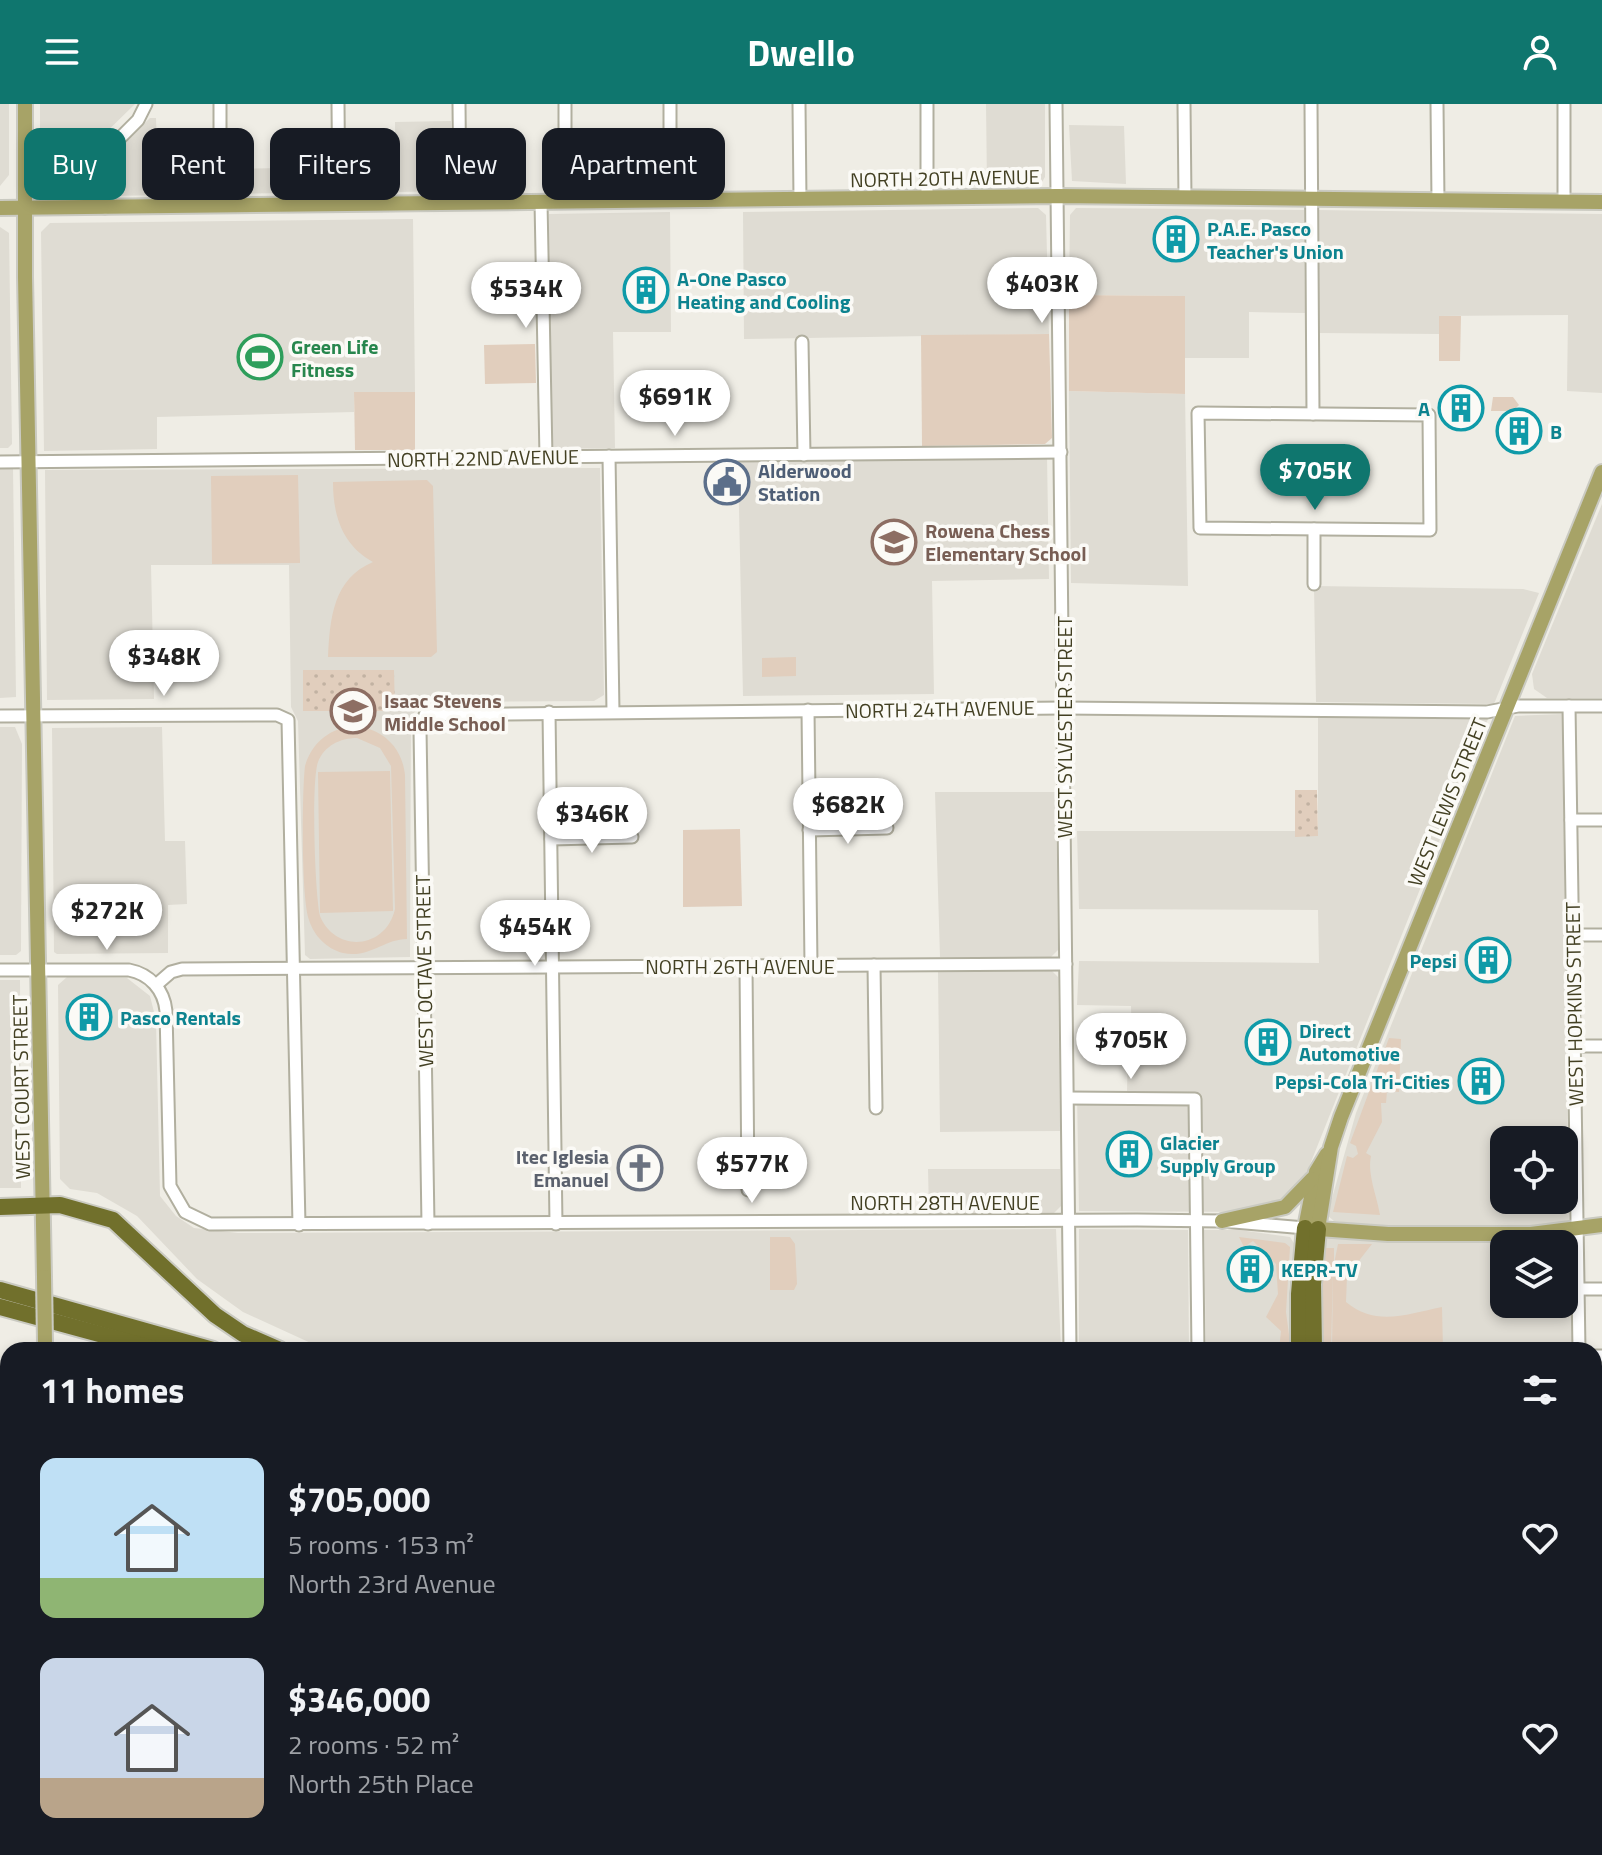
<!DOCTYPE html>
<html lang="en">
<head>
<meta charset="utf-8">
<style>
  :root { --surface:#171b24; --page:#242831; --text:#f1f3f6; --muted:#9ea1a6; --accent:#0f766e }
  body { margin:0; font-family:"Titillium Web",sans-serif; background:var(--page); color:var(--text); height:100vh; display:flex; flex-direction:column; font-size:30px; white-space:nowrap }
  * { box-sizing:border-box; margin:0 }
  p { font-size:26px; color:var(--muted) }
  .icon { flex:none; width:44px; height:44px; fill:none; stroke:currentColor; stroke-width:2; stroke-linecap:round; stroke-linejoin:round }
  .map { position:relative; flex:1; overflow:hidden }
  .side { position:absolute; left:0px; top:1238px; width:1602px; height:514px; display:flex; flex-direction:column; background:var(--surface); border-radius:24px 24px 0 0; box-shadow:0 4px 12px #0003 }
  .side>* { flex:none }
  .hud { position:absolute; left:24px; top:24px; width:800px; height:72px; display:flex; gap:16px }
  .tools { position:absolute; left:1490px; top:1022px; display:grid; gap:16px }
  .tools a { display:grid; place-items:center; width:88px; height:88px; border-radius:16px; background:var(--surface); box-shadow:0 4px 12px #0003; font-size:40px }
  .price { position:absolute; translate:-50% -68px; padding:0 18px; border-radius:28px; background:#fff; color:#222; font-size:26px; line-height:52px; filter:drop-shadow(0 2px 4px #0008) }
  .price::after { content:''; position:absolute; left:50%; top:48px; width:24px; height:18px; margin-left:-12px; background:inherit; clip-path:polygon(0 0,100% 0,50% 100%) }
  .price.current { background:var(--accent); color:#fff }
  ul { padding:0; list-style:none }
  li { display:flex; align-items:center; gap:24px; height:200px; padding:0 40px }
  li span { display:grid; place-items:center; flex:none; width:224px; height:160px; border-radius:16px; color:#555 }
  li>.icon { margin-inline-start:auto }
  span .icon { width:96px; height:96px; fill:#fffc; stroke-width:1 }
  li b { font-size:34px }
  h2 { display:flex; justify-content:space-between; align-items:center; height:96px; padding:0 40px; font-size:34px }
  .chip { padding:0 28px; border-radius:16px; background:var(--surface); box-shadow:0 4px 12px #0003; font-size:28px; line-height:72px }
  .chip.current { background:var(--accent); color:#fff }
  header { display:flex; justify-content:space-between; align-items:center; height:104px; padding:0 40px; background:var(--accent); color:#fff; font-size:36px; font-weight:700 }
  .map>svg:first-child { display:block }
  .built { fill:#dfdcd3; fill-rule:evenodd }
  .grass { fill:#e1cebd; fill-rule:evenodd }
  .park { fill:url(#park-dots) }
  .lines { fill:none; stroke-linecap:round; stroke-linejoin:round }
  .minor-casing { stroke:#b1af9f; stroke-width:15 }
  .major-casing { stroke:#cacac1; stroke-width:18 }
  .highway-casing { stroke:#cacac1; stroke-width:20 }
  .minor { stroke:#fff; stroke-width:11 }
  .major { stroke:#a7a367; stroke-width:14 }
  .highway { stroke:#71702c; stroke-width:16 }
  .major-bridge-casing { stroke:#cacac1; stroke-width:18; stroke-linecap:butt }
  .major-bridge { stroke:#a7a367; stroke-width:14 }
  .labels { text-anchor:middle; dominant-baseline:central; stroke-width:7; stroke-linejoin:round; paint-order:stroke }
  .street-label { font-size:20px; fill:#434023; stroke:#fbfaf6 }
  .culture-label { font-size:20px; font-weight:bold; fill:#0d838f; stroke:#fbfaf6; text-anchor:start }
  .leisure-label { font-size:20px; font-weight:bold; fill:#27864d; stroke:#fbfaf6; text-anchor:start }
  .service-label { font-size:20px; font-weight:bold; fill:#4e5e75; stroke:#fbfaf6; text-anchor:start }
  .education-label { font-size:20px; font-weight:bold; fill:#785e54; stroke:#fbfaf6; text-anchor:start }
  .worship-label { font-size:20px; font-weight:bold; fill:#5b616d; stroke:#fbfaf6; text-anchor:end }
</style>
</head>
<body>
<header><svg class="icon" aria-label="menu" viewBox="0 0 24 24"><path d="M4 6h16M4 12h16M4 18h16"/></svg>Dwello<svg class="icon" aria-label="person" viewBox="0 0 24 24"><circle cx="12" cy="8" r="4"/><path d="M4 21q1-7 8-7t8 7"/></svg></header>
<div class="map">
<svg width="1602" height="1751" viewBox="0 0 1602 1751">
  <defs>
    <pattern id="park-dots" width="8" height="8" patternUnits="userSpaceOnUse" patternTransform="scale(2)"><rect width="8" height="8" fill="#e1cebd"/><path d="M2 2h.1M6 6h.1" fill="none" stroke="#c2b2a2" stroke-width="1.8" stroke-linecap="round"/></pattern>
  </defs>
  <rect width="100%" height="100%" fill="#efede5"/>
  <g class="built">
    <polygon points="0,0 9,0 9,71 0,82"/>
    <polygon points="40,0 135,0 94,40 93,84 50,84 40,73"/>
    <polygon points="986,0 1045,0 1045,73 1042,78 987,81"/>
    <polygon points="150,14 156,14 157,43 212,43 212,90 112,92 112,51"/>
    <polygon points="451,17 452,87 396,88 395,18"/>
    <polygon points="1069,21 1124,22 1126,80 1072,77"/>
    <polygon points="283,64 283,89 227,90 227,65"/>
    <polygon points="1038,104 1046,111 1049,230 744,235 743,108"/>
    <polygon points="1076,104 1304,106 1305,209 1249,208 1249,254 1185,254 1184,192 1069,191 1070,111"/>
    <polygon points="1318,106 1602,110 1602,289 1567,287 1568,211 1440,212 1439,230 1319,229"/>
    <polygon points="670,108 671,228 613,228 615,344 551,345 549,110"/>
    <polygon points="413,115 415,288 354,288 354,308 157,313 157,345 44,347 41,128 50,119"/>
    <polygon points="0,123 9,129 12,340 8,344 0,344"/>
    <polygon points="1069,287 1185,290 1188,482 1071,479"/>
    <polygon points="1047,352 1049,475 932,477 934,590 743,592 738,358"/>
    <polygon points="0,363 13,363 16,593 0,594"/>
    <polygon points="600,364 604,591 594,597 424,598 411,612 410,853 310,855 305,851 298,617 291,603 289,461 151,461 154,595 47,596 45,366"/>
    <polygon points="1602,400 1602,594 1547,594 1534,585 1532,570"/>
    <polygon points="1314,482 1523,485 1539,489 1494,600 1316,598"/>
    <path d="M1562 610 1569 1119 1532 1122 1365 1121 1334 1117 1328 1112 1329 1105 1356 1009 1515 612ZM1504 1036H1564V1096H1504Z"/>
    <polygon points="1318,612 1488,615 1305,1073 1288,1098 1254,1108 1079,1107 1077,989 1127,988 1128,944 1132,944 1131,902 1077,901 1079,857 1319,859 1318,806 1079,805 1077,727 1318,727"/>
    <polygon points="0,623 15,623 22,640 21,847 16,851 0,851"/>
    <polygon points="162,623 165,737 185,737 187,800 168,801 168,849 57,850 54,848 52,624"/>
    <polygon points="935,688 1056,688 1058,846 1051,853 940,853"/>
    <polygon points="1052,867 1058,873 1060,1027 940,1028 938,867"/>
    <polygon points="67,873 127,874 150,892 156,916 160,1092 176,1112 194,1124 238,1129 1056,1125 1061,1246 326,1246 243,1208 197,1175 137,1112 97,1089 70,1085 60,1075 58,881"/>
    <polygon points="0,876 20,876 21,1084 0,1084"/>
    <polygon points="928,1065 1060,1065 1061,1102 1054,1109 929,1109"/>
    <polygon points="1079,1125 1188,1126 1189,1246 1079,1246"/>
    <polygon points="1204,1126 1239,1126 1290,1133 1295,1141 1289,1185 1290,1246 1206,1246"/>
    <path d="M1327 1133 1381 1136 1569 1134 1573 1246H1320L1318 1203ZM1504 1140H1564V1200H1504Z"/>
    <rect x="0" y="1513" width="8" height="98"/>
    <polygon points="0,1637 8,1637 8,1744 36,1744 36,1751 0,1751"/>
    <polygon points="69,1744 262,1744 263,1751 69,1751"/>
    <rect x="282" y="1744" width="165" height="7"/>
    <rect x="479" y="1744" width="77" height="7"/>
  </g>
  <g class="grass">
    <polygon points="1069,191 1185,192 1185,290 1069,287"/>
    <polygon points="1439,212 1461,212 1460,257 1439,257"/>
    <polygon points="1049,230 1052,334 1045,340 922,342 921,231"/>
    <polygon points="535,240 536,279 485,280 484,241"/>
    <polygon points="354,288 415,288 415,346 355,346"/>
    <polygon points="1493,293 1513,293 1519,301 1513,307 1491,307"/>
    <polygon points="298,371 300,459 212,460 211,372"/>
    <path d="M427 376 433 382 437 548 431 553H328C330 514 333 475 373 458 342 441 333 411 333 378Z"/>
    <polygon points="796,553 796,572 762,573 762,554"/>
    <path d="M355 622C383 625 402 643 405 671L407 835C384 835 369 855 343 849 327 845 314 832 309 816 301 794 302 688 305 662 312 638 330 624 355 622ZM357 634 380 644 391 662 395 805C386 845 336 850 320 812 315 790 311 678 318 658 324 642 340 634 357 634Z"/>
    <polygon points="390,667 393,807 320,809 318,668"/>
    <polygon points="740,725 742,802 683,803 683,726"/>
    <path d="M1389 934 1401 935 1399 988 1387 987 1386 999H1381L1382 1018 1366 1049 1371 1052C1367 1070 1377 1092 1380 1111L1333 1108 1347 1052 1353 1054 1358 1050 1356 1042 1350 1039Z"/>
    <polygon points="770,1133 790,1133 795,1140 797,1180 794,1186 770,1186"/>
    <polygon points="1239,1133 1285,1139 1290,1143 1286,1208 1291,1246 1279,1246 1281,1227 1266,1213 1278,1190 1276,1160 1253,1137 1244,1143"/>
    <path d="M1338 1140H1372L1347 1172 1346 1198C1376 1223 1407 1210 1442 1203L1443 1246H1332L1333 1165 1331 1246H1321L1320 1208 1326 1144H1334V1160Z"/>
  </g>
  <g class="park">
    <polygon points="303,566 394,566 395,607 303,607"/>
    <polygon points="1295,686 1317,686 1318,732 1295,733"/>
  </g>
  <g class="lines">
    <g class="minor-casing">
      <g id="minor">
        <polyline points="220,0 220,102"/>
        <polyline points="338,0 339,101"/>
        <polyline points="459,0 460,99"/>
        <polyline points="565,0 565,98"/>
        <polyline points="670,0 670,97"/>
        <polyline points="799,0 800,95"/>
        <polyline points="927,0 927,94"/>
        <polyline points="1056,0 1070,1246"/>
        <polyline points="1184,0 1185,94"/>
        <polyline points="1311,0 1313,310"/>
        <polyline points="1437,0 1438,97"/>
        <polyline points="1564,0 1564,98"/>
        <polyline points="541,98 546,353"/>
        <polyline points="105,104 106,48 138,16 146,0"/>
        <polyline points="802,238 804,351"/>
        <polygon points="1198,309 1429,311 1430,426 1200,424"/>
        <polyline points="609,352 613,608"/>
        <polyline points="0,358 1061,348"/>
        <polyline points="1314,425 1314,480"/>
        <polyline points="1569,602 1579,1246"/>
        <polyline points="808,606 811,861"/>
        <polyline points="549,608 556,1120"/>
        <polyline points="0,612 277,611 288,616 299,1121"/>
        <polyline points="1571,716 1602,716"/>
        <polyline points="809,726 887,724"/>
        <polyline points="551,735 632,733"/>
        <polyline points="1573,831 1602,831"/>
        <polyline points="874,861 876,1004"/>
        <polyline points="746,862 748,1086"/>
        <path d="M0 866H129C150 870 164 886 166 907L170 1082 185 1108 210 1120 1137 1116 1222 1117 1305 1124"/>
        <polyline points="156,881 171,868 182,865 1066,860"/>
        <polyline points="1575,942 1602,942"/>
        <polyline points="1068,994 1195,995 1198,1246"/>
        <polyline points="428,1120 420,625 425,611 1063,604 1487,608 1518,602 1602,602"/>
        <polyline points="1578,1185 1602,1185"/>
        <polyline points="1594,1252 1602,1252"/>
        <polyline points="1594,1318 1602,1318"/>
        <polyline points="1594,1380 1602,1381"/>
        <polyline points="1594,1448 1602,1448"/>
        <polyline points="1594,1504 1602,1508"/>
        <polyline points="0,1626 8,1626"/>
        <polyline points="273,1744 273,1751"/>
        <polyline points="462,1744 462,1751"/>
        <polyline points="563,1744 563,1751"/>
        <polyline points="1074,1744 1075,1751"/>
        <polyline points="1584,1744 1584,1751"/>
        <polyline points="1329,1751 1329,1744"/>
      </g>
    </g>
    <g class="major-casing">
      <g id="major">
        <polyline points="25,0 25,173 44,1173"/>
        <polyline points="0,104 1057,92 1602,98"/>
        <polyline points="1327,1050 1316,1068 1305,1124 1388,1130 1531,1130 1602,1121"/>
        <polyline points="1222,1117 1285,1103 1312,1075"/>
        <polyline points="1318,1125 1331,1043 1341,1013 1602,368"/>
        <polyline points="52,1744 52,1751"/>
      </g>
    </g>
    <g class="highway-casing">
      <g id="highway">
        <polyline points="0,1103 60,1101 113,1116 215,1211 243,1230 280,1246"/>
        <polyline points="0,1186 213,1246"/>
        <polyline points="0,1203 158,1246"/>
        <polyline points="1299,1246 1299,1190 1305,1124"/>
        <polyline points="1314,1246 1313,1180 1318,1125"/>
        <polyline points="0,1362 8,1357"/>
        <polyline points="0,1378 8,1378"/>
        <polyline points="1594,1540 1602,1545"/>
        <polyline points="1594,1587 1602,1589"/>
        <polyline points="1594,1632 1602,1635"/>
      </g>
    </g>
    <use href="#minor" class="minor"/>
    <use href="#major" class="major"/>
    <use href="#highway" class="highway"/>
    <g class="major-bridge-casing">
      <polyline id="major-bridge" points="44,1173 45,1240"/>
    </g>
    <use href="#major-bridge" class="major-bridge"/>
  </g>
  <defs>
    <g id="building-ring" transform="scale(2.3)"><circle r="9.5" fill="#fbfaf6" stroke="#0f9aa8" stroke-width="1.5"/><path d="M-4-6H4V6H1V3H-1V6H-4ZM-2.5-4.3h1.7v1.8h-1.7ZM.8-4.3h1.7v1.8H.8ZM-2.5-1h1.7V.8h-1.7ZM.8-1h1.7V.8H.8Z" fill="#0f9aa8"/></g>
    <g id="stadium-ring" transform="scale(2.3)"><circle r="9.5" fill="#fbfaf6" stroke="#2e9e5b" stroke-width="1.5"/><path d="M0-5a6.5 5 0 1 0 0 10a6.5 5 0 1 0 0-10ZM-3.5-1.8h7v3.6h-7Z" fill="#2e9e5b"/></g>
    <g id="civic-ring" transform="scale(2.3)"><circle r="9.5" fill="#fbfaf6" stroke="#5c6f8a" stroke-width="1.5"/><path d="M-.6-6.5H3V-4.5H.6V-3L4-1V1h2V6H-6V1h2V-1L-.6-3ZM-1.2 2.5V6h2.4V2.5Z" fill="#5c6f8a"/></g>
    <g id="school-ring" transform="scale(2.3)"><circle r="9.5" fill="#fbfaf6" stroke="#8d6e63" stroke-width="1.5"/><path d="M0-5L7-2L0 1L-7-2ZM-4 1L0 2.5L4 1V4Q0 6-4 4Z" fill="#8d6e63"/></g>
    <g id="church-ring" transform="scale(2.3)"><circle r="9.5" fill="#fbfaf6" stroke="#6b7280" stroke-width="1.5"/><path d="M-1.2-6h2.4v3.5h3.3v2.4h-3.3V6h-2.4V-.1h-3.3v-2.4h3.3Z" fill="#6b7280"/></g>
  </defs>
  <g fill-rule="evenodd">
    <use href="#building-ring" x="1176" y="135"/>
    <use href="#building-ring" x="646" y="186"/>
    <use href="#stadium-ring" x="260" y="253"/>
    <use href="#building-ring" x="1461" y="304"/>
    <use href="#building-ring" x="1519" y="327"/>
    <use href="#civic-ring" x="727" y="378"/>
    <use href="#school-ring" x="894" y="438"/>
    <use href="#school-ring" x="353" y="607"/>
    <use href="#building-ring" x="1488" y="856"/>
    <use href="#building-ring" x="89" y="913"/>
    <use href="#building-ring" x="1268" y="938"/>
    <use href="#building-ring" x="1481" y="977"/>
    <use href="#building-ring" x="1129" y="1050"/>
    <use href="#church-ring" x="640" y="1064"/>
    <use href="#building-ring" x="1250" y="1165"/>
  </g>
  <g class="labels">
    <g class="street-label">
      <text transform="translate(945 74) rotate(-1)">NORTH 20TH AVENUE</text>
      <text transform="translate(483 354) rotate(-1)">NORTH 22ND AVENUE</text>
      <text transform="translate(940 605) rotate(-1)">NORTH 24TH AVENUE</text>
      <text transform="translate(1064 623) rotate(-90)">WEST SYLVESTER STREET</text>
      <text transform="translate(1447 698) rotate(-68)">WEST LEWIS STREET</text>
      <text x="740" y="862">NORTH 26TH AVENUE</text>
      <text transform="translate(424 867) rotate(-91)">WEST OCTAVE STREET</text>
      <text transform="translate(1574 900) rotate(-91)">WEST HOPKINS STREET</text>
      <text transform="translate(21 983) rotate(-91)">WEST COURT STREET</text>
      <text x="945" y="1098">NORTH 28TH AVENUE</text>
    </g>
    <g class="culture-label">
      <text x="1207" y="124">P.A.E. Pasco<tspan x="1207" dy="23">Teacher's Union</tspan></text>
      <text x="677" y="174">A-One Pasco<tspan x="677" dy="23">Heating and Cooling</tspan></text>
      <text x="1430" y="304" text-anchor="end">A</text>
      <text x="1550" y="327">B</text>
      <text x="1457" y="856" text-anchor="end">Pepsi</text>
      <text x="120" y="913">Pasco Rentals</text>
      <text x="1299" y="926">Direct<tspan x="1299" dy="23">Automotive</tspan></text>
      <text x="1450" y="977" text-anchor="end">Pepsi-Cola Tri-Cities</text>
      <text x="1160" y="1038">Glacier<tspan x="1160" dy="23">Supply Group</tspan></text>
      <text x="1281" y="1165">KEPR-TV</text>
    </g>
    <g class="leisure-label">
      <text x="291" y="242">Green Life<tspan x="291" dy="23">Fitness</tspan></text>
    </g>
    <g class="service-label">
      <text x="758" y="366">Alderwood<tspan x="758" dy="23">Station</tspan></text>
    </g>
    <g class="education-label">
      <text x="925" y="426">Rowena Chess<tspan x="925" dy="23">Elementary School</tspan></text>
      <text x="384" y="596">Isaac Stevens<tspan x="384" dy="23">Middle School</tspan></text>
    </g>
    <g class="worship-label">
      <text x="609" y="1052">Itec Iglesia<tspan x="609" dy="23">Emanuel</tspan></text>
    </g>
  </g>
</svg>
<div class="tools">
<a><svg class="icon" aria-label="locate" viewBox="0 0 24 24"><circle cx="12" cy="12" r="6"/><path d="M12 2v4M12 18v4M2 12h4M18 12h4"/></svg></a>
<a><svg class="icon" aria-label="layers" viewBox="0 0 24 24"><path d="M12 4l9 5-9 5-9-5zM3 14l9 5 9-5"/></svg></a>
</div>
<b class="price" style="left:1042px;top:221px">$403K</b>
<b class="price" style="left:526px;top:226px">$534K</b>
<b class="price" style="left:675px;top:334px">$691K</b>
<b class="price current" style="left:1315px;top:408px">$705K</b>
<b class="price" style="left:164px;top:594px">$348K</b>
<b class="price" style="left:848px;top:742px">$682K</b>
<b class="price" style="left:592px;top:751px">$346K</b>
<b class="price" style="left:107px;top:848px">$272K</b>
<b class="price" style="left:535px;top:864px">$454K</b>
<b class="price" style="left:1131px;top:977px">$705K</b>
<b class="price" style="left:752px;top:1101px">$577K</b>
<div class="hud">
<a class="chip current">Buy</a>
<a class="chip">Rent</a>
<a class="chip">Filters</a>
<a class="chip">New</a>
<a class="chip">Apartment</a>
</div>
<section class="side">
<h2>11 homes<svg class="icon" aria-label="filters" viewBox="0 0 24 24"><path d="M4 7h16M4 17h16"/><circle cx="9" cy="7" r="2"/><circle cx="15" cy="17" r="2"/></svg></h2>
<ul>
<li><span style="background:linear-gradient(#bfe0f5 75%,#8fb573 0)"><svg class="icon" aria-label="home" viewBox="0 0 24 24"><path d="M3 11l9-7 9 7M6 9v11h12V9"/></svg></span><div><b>$705,000</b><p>5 rooms · 153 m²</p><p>North 23rd Avenue</p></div><svg class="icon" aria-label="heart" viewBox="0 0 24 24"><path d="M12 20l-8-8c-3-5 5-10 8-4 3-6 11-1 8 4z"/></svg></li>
<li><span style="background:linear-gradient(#c9d6e8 75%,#b9a48a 0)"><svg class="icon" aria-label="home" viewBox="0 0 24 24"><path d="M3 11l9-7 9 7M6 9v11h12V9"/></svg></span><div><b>$346,000</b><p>2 rooms · 52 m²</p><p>North 25th Place</p></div><svg class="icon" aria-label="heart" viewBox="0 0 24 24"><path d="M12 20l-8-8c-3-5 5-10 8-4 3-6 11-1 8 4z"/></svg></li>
</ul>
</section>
</div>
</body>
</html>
